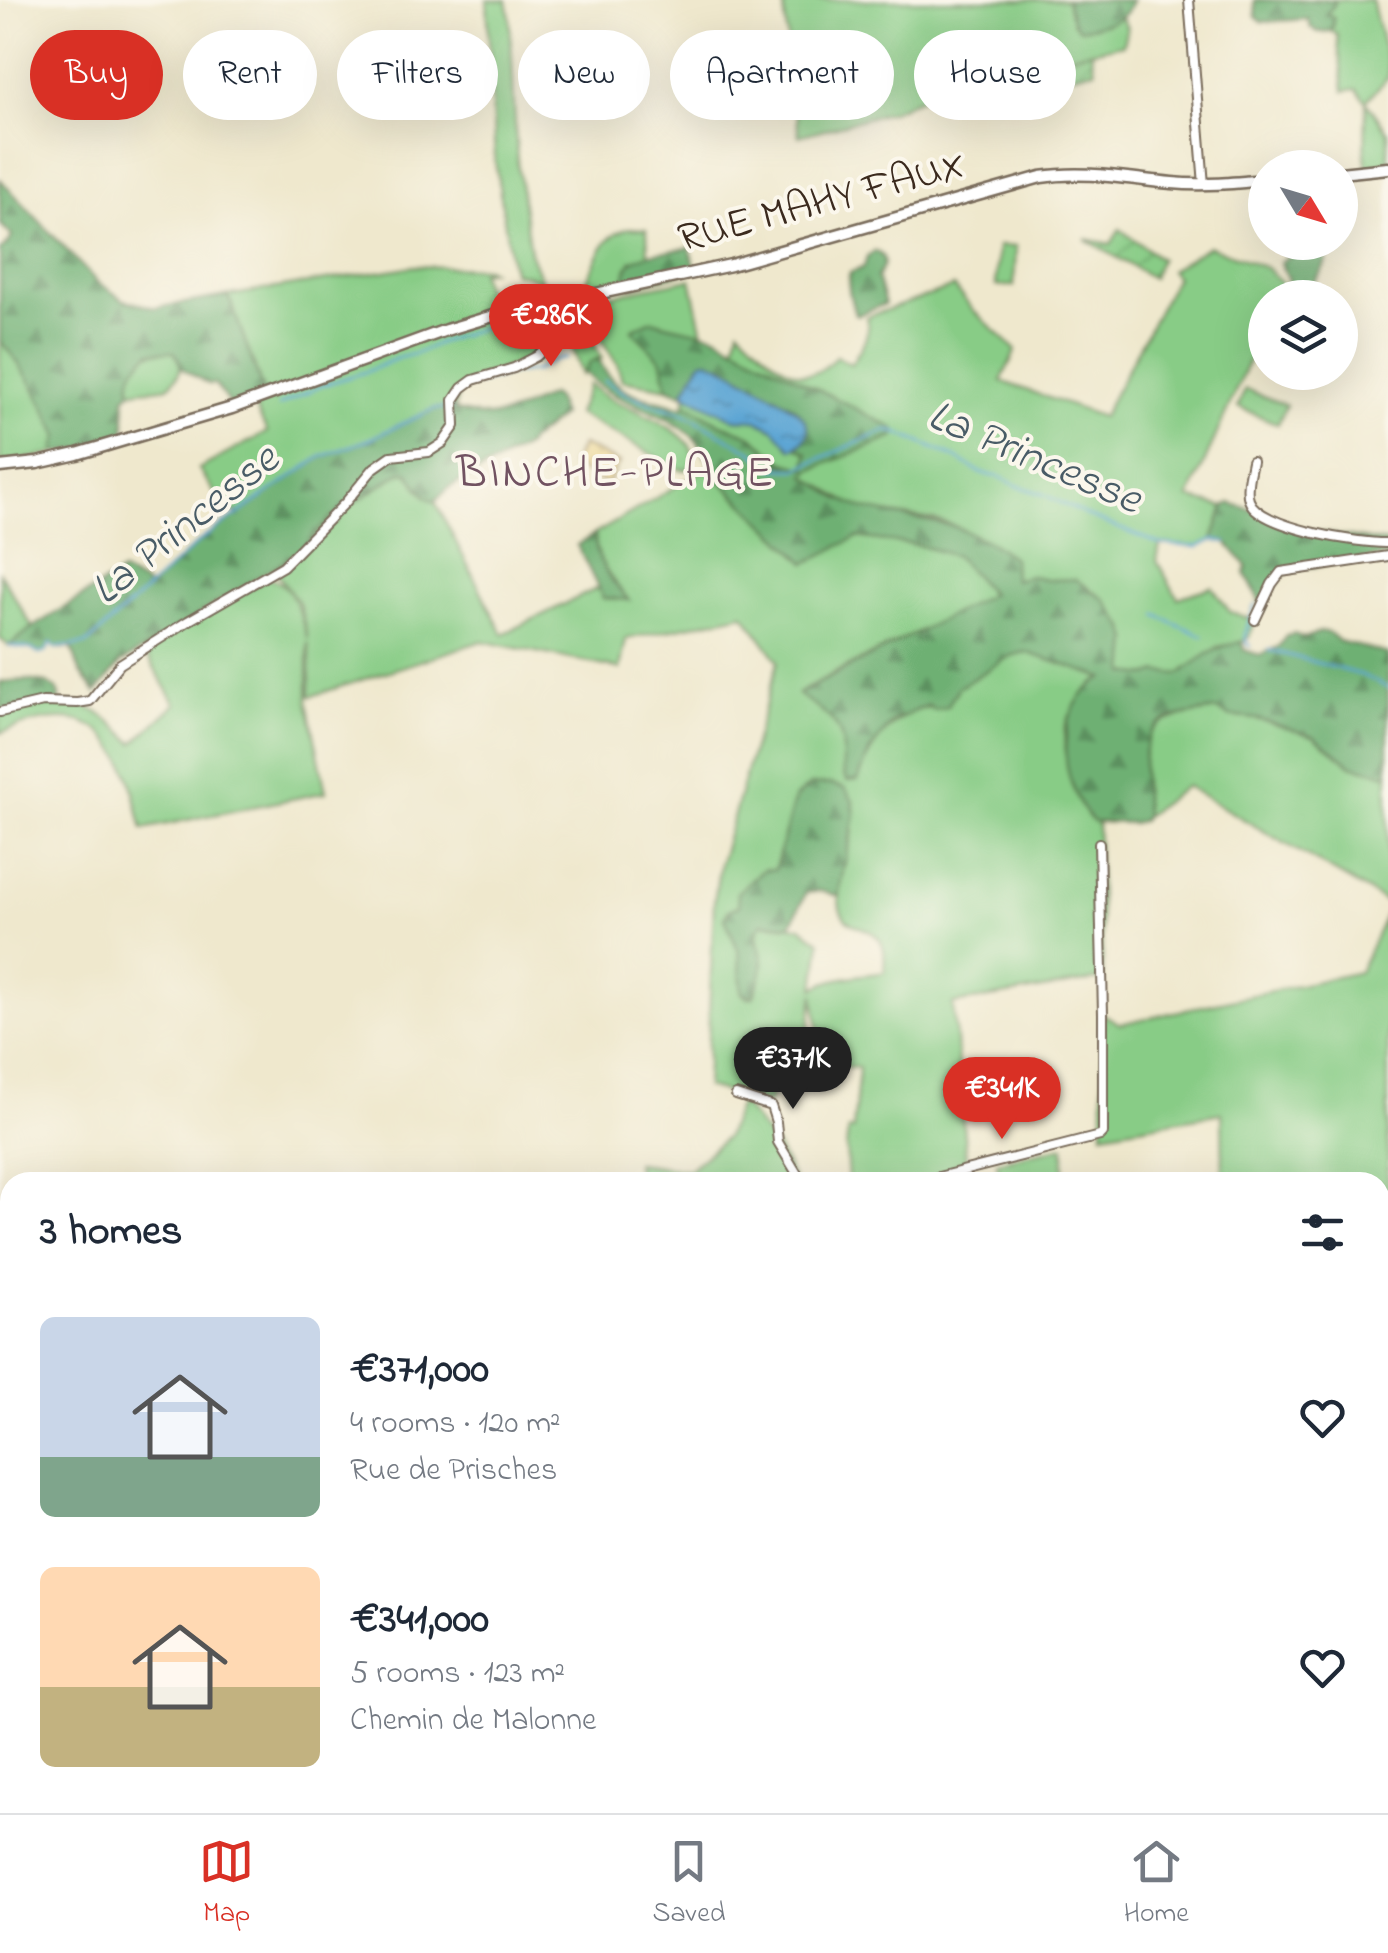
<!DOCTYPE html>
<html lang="en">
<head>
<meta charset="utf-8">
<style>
  :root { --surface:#fff; --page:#f6f6f7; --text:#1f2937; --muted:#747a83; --line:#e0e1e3; --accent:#d93025 }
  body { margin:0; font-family:"Indie Flower",sans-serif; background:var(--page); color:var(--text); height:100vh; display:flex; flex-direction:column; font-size:38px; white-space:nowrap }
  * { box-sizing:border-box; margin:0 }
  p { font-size:32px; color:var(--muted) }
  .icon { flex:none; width:55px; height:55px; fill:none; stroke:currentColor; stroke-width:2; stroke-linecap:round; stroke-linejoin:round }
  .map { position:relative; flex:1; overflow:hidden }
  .sheet { position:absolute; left:0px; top:1172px; width:1390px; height:642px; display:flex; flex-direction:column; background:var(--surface); border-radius:30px 30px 0 0; box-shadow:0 10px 40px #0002 }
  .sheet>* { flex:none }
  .guide { position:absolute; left:30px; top:30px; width:1330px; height:90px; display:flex; gap:20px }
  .needle { width:65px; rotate:128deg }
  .controls { position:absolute; left:1248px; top:150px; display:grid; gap:20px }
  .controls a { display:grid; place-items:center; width:110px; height:110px; border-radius:50%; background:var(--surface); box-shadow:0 10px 40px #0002; font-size:50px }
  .price { position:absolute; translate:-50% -85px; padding:0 22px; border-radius:35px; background:var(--accent); color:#fff; font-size:32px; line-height:65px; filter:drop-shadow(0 2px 5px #0008) }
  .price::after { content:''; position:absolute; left:50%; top:60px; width:30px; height:22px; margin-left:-15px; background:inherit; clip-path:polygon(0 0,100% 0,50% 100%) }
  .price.selected { background:#222; color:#fff }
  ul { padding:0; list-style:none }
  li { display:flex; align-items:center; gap:30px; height:250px; padding:0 40px }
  li span { display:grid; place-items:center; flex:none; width:280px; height:200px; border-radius:15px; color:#555 }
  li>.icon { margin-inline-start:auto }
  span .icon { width:120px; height:120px; fill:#fffc; stroke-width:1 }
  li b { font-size:42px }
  h2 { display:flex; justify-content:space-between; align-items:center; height:120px; padding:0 40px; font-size:42px }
  .pill { padding:0 35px; border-radius:45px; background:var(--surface); box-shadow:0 10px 40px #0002; font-size:35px; line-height:90px }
  .pill.selected { background:var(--accent); color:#fff }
  .menu { display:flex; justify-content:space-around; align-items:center; height:140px; border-top:2px solid var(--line); background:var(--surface); font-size:28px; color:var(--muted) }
  .menu a { display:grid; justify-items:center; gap:5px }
  .menu .selected { color:var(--accent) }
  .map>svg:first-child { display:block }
  .green { fill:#88cc86; stroke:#627b52; stroke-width:2.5; fill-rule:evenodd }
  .forest { fill:url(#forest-firs); stroke:#546d48; stroke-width:2.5 }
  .sand { fill:url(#sand-dots); stroke:#94825e; stroke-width:2.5 }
  .garden { fill:url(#garden-furrows); stroke:#627b52; stroke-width:2.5 }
  .water { fill:url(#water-ripples); stroke:#4c6879; stroke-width:2.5 }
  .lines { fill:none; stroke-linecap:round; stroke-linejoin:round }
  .stream { stroke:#5da6d4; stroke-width:2.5 }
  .street-casing { stroke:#7a6c5b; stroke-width:12 }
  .secondary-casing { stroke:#7a6c5b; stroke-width:15 }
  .primary-casing { stroke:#7a6c5b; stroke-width:16 }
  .street { stroke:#fff; stroke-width:8 }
  .secondary { stroke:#fff; stroke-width:10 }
  .primary { stroke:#fff; stroke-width:11 }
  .labels { text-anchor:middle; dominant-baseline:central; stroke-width:8; stroke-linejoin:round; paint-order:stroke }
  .street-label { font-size:42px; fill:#3b2a1e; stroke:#fbf7ec }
  .water-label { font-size:45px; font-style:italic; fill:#495c67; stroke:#fbf7ec }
  .neighbourhood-label { font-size:45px; letter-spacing:2.5px; fill:#715261; stroke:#fbf7ec }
</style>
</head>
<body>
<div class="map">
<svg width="1388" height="1813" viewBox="0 0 1388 1813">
  <defs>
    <pattern id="forest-firs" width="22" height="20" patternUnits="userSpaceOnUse" patternTransform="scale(2.5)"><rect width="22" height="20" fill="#6eb073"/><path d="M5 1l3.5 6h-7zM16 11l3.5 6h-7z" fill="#5c8f5e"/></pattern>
    <pattern id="sand-dots" width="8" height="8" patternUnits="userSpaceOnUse" patternTransform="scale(2.5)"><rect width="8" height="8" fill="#eeda9e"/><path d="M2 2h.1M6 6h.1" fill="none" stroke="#cdbb88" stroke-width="1.8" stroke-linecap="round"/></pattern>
    <pattern id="garden-furrows" width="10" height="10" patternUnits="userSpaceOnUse" patternTransform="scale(2.5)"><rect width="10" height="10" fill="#88cc86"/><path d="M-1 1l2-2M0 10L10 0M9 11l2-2" fill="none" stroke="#76af73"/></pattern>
    <pattern id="water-ripples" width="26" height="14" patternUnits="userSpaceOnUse" patternTransform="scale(2.5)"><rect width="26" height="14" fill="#5da6d4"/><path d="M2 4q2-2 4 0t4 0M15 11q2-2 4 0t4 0" fill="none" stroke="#4e87ab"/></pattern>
  </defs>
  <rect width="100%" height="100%" fill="#fbf7ec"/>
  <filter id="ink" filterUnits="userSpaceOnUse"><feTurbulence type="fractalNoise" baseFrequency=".01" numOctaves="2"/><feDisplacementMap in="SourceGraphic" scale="20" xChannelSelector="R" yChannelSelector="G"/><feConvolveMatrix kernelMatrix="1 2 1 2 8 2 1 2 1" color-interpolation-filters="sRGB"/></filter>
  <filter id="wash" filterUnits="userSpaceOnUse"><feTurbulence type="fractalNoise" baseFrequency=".0048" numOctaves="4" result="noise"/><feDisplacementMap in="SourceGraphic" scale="40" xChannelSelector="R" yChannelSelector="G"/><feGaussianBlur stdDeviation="2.25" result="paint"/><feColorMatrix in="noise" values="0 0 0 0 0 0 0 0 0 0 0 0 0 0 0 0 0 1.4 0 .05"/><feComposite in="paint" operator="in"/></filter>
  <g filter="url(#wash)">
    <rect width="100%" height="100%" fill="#efe8cd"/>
    <g class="green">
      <polygon points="487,0 507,0 510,17 517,160 530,252 542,282 527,275 514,273 511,263 495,161"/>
      <polygon points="783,0 1066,0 1073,23 1122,18 1127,28 1123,44 954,83 889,112 799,136"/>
      <polygon points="1335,0 1372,0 1388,66 1388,77 1366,101 1388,132 1388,168 1368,170 1365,157 1366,101 1356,89 1344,91 1337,35 1331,31 1334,24 1326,13 1334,5"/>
      <path d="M629 228 646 229 647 232 648 255 631 261 633 286 584 291 556 286 585 284C597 262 601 235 629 228Z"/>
      <polygon points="998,246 1016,247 1014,286 996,286"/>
      <path d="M1209 246 1267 268 1293 297 1265 298V339L1252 353 1189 498 1224 507 1213 540 1198 547 1160 544 1157 561 1178 598 1212 587 1230 612 1255 620 1249 637 1242 642 1218 647 1180 674 1159 672 1147 676 1125 673 1129 640 1124 626 1104 599 1075 580H1052L1031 576 1014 580C1000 566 987 547 971 535 943 514 899 519 867 510 844 503 826 488 806 476L810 470 893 437 735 346 739 328C767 353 802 400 836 356L851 364C860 348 872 336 866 317L954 287 973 310 1016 350 1001 381 1102 417 1176 277 1170 270Z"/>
      <polygon points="415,266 486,268 490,270 480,272 493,316 566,304 572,311 575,323 581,323 602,358 596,359 582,375 566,331 537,356 478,378 459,391 455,407 433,409 365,441 321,457 241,514 226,510 199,469 267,432 252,401 265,396 230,301 226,296"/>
      <polygon points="691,279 703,333 678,329 652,320 633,329 662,361 668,388 622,380 617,364 588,318 595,304 602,297"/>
      <path d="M0 341C15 356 57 418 59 437 60 443 58 448 58 453L0 464Z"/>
      <path d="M159 351 174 352C181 361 183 366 177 376 165 396 149 385 131 392 131 390 129 377 130 376 133 364 148 352 159 351Z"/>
      <path d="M589 384C596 389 602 395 609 398 628 408 718 439 687 470L679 469 577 414Z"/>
      <polygon points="1245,389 1286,405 1278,424 1238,407"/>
      <polygon points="687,395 735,419 756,420 774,429 792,449 797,447 808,453 806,469 784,462 752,436 721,424 685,403"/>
      <path d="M707 468 806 563 857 537 918 545 956 556 992 595 834 673 799 693 836 723 843 738 844 776 857 780C872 740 900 703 947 707L958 688 1010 656 1025 652 1101 675 1106 679C1095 689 1079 701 1071 714 1051 744 1081 793 1093 822H1097L1103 979 953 1004 968 1182H848L846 1148 848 1130H853L859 1068 823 1064 814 994 804 1070H791L781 1081 778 1093 773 1092 768 1104 706 1087 714 901 720 863 778 661 744 614 626 639 620 669 482 641 312 696H310V656L308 642V703L326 792 143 829C138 812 135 792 129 775 103 708 59 711 0 733V715C22 708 67 698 89 708 107 716 120 730 134 743L176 704 144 651 268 578C297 583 299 617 308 639L299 603 275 571 331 518 401 472 409 473C416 483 423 498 435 501L503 634 598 588 603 598 627 599C613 580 594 560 595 534ZM795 798 853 831C849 848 839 878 839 895 838 933 866 921 880 940 886 948 884 961 885 972 862 976 834 976 815 988L821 942 802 927 763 923 756 933C763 963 764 968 753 997H746L742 993 739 952 725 918 729 910 739 906 737 893 763 870 775 869Z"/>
      <polygon points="0,573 33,628 9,646 0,639"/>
      <path d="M1217 710 1229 716 1257 719 1314 736 1352 765 1388 774V903L1186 786 1145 816C1144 791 1134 735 1164 722 1180 715 1200 713 1217 710Z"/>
      <polygon points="1388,910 1388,1299 1380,1299 1380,1182 1223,1182 1222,1113 1103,1133 1103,1014 1120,1024 1359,972"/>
      <polygon points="740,1102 777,1147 795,1182 638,1182 636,1163 689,1170 726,1137"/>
      <polygon points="1064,1146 1064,1182 1000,1182 997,1162"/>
      <polygon points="10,1406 10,1564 0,1568 0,1410"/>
      <polygon points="1380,1731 1388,1743 1388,1810 1386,1813 1374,1813 1361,1805 1380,1805"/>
      <polygon points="68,1805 218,1805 218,1813 73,1813"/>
      <polygon points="1198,1805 1300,1805 1306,1813 1201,1813"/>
    </g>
    <g class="forest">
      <path d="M1066 0H1132C1124 25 1102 24 1079 29L1073 23Z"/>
      <polygon points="1254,0 1335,0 1334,5 1327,13 1334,19 1331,31 1318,32 1310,27 1308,19 1262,22 1256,17"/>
      <path d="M0 179 96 281 124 300 155 308 226 296 230 300 265 396 232 408 215 384H208L181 368 180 361 174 352H151C135 366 129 370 131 392L125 397V435L120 442 58 453 55 448 59 436C43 403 26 368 0 341V250L8 244 12 236 0 224Z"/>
      <path d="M1309 243H1328C1332 263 1314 281 1303 297H1293L1286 287 1288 280 1280 262Z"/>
      <path d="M690 247 695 266 691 271 633 286 625 277C627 248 669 254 690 247Z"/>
      <path d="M875 251C889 257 884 267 877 277L885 304 858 315 855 314C851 302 846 284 850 273L864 267 867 257Z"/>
      <path d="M652 320C673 327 692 329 713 334 722 336 726 343 735 346L895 429 894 437 810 470 806 476 838 498 865 509 953 526 992 543 1013 558 1014 580 1031 576 1052 580 1075 579 1104 599 1124 626 1129 640 1126 673 1147 676 1159 672 1180 674C1199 659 1217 645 1242 642L1244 650 1260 655 1278 647 1286 636 1294 634 1305 638 1322 631 1331 634 1339 641 1388 654V774L1352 765 1314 736 1257 719 1229 716 1217 710C1202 712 1174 715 1161 723 1135 738 1144 792 1145 816L1142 821 1132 823 1093 822C1058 784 1051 703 1104 678L1025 652 1010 656 958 688 947 707 933 710 928 705 893 721 870 751 858 780 847 781C842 771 843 761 843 749 843 721 819 709 798 694L991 594 956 556 918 545 857 537 806 563 707 468 712 465C706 456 701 445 694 438 663 408 613 405 584 372L590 362 599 359C614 396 648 398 684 407L685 403 721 424 752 436 784 462 806 468 808 453 797 447 804 441 808 432 805 420 793 406 708 360 685 391 687 395 668 388 662 361 632 330Z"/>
      <path d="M551 395 556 399 562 415 530 441 527 446 450 487 435 501C423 498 416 483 409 473L401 472 331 518 300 551 120 664 96 693 80 672 72 648H56L51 643 46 652 39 654 31 649 9 646 33 627 122 572 150 587 202 539 321 457 365 441 434 409 455 407 456 411C505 423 509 413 551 395Z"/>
      <polygon points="1230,503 1259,512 1297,529 1388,543 1388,556 1287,570 1261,604 1245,573 1247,566 1227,543 1213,540 1224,507"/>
      <path d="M595 534C594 560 612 582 629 600L603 598 577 545Z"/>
      <polygon points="26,680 47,683 57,690 60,700 0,710 0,682"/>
      <path d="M830 784 845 788 853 801 855 815 838 896 821 891 806 893 791 925 763 923C749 937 763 947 763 964 763 974 757 987 753 997L742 993 739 952 725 918 729 910 739 906 737 893 763 870 775 869 795 798 810 785Z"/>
      <polygon points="218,1805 302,1805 305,1813 218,1813"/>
      <polygon points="336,1805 449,1805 443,1813 326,1813"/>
    </g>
    <polygon class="sand" points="582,445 619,463 607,484 571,465"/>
    <g class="garden">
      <polygon points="1091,51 1095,70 1060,76 1056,58"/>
      <polygon points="1120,229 1160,259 1152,278 1085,239 1111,244"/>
    </g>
    <path class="water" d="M708 360C726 366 742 377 758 386 778 398 836 425 792 449L774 429 756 420 735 419 687 395 684 391 702 361Z"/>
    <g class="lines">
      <g class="stream">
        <polyline points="605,381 626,394 661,407 678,411 694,419 750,450 774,468 796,469 885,431 895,432 954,457 977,471 992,476 998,476 1018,486 1043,494 1090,517 1159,544 1198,547 1213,540 1227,543"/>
        <polyline points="472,385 513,373 535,371 554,360 566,358"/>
        <polyline points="279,406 323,385 368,371 398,358 418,353 436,344 472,331 499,322 511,322 563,312 570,316"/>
        <polyline points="1157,615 1203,636"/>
        <polyline points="9,646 31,649 39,654 46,652 51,643 56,648 87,644 202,539 321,457 365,441 434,409 451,408"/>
        <polyline points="1250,646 1247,644 1245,635 1255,604"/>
        <polyline points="1269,650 1362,675 1388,688"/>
      </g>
    </g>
  </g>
  <g filter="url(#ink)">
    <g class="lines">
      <g class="street-casing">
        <g id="street">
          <polyline points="1189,0 1204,185"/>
          <path d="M1252 461C1250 472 1245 488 1249 500 1258 528 1361 544 1388 543"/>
          <polyline points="1255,620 1272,584 1281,572 1388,556"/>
          <polyline points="0,712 43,702 77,703 90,701 120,664 188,621 283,566 345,503 374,468 391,456 429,452 443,443 455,426 454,400 462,388 473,380 514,368 537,356 573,321 585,295"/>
          <polyline points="736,1095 771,1106 776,1122 778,1142 802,1182"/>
          <polyline points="919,1182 1100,1136 1103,1133 1103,1014 1099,843"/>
          <polyline points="0,1644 10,1642"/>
          <polyline points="0,1712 10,1727"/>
          <polyline points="54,1813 58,1805"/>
          <polyline points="719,1813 728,1805"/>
          <polyline points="1094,1813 1098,1805"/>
        </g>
      </g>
      <g class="secondary-casing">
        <g id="secondary">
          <polyline points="1340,173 1388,168"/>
          <path d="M0 467 37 463 77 454 232 408 446 330 493 316 731 265 1041 177C1085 170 1128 179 1172 183 1203 186 1234 183 1265 180"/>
        </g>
      </g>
      <g class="primary-casing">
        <g id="primary">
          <polyline points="1380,1405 1388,1397"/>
          <polyline points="1380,1582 1388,1584"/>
          <polyline points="984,1813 991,1805"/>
        </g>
      </g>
      <use href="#street" class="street"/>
      <use href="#secondary" class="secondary"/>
      <use href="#primary" class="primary"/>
    </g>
  </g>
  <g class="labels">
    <g class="street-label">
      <text transform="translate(822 203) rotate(-15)">RUE MAHY FAUX</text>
    </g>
    <g class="water-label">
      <text transform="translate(1034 459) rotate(23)">La Princesse</text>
      <text transform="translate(186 526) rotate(-39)">La Princesse</text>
    </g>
    <g class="neighbourhood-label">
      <text x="616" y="475">BINCHE-PLAGE</text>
    </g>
  </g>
</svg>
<div class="controls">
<a><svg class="needle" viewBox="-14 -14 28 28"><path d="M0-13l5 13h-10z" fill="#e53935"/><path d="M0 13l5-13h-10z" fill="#747a83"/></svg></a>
<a><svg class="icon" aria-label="layers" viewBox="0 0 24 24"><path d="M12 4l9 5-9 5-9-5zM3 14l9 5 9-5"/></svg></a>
</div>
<b class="price" style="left:551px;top:369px">€286K</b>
<b class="price selected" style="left:793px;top:1112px">€371K</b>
<b class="price" style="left:1002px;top:1142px">€341K</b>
<div class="guide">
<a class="pill selected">Buy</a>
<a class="pill">Rent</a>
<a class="pill">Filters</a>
<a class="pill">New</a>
<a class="pill">Apartment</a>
<a class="pill">House</a>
</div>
<section class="sheet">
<h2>3 homes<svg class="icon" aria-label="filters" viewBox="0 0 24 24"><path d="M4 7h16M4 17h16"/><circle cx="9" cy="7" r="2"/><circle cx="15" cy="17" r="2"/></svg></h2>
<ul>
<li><span style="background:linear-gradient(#c9d6e8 70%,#7fa58c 0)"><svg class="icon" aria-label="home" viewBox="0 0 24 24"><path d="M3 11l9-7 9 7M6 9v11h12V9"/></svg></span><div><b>€371,000</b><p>4 rooms · 120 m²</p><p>Rue de Prisches</p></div><svg class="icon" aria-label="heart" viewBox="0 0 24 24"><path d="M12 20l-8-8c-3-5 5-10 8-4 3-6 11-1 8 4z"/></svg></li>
<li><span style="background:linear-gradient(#ffd9b3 60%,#c2b280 0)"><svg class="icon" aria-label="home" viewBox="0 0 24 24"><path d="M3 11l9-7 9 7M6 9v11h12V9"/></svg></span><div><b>€341,000</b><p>5 rooms · 123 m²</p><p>Chemin de Malonne</p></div><svg class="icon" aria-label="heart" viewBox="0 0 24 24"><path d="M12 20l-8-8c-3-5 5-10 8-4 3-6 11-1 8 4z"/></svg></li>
</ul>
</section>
</div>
<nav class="menu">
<a class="selected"><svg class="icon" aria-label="map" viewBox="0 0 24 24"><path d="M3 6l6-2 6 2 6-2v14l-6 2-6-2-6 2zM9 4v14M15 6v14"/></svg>Map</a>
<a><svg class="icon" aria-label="saved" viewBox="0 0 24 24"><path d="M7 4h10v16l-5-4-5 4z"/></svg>Saved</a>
<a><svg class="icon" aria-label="home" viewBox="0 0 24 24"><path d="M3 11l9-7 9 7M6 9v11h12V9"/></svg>Home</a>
</nav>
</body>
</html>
